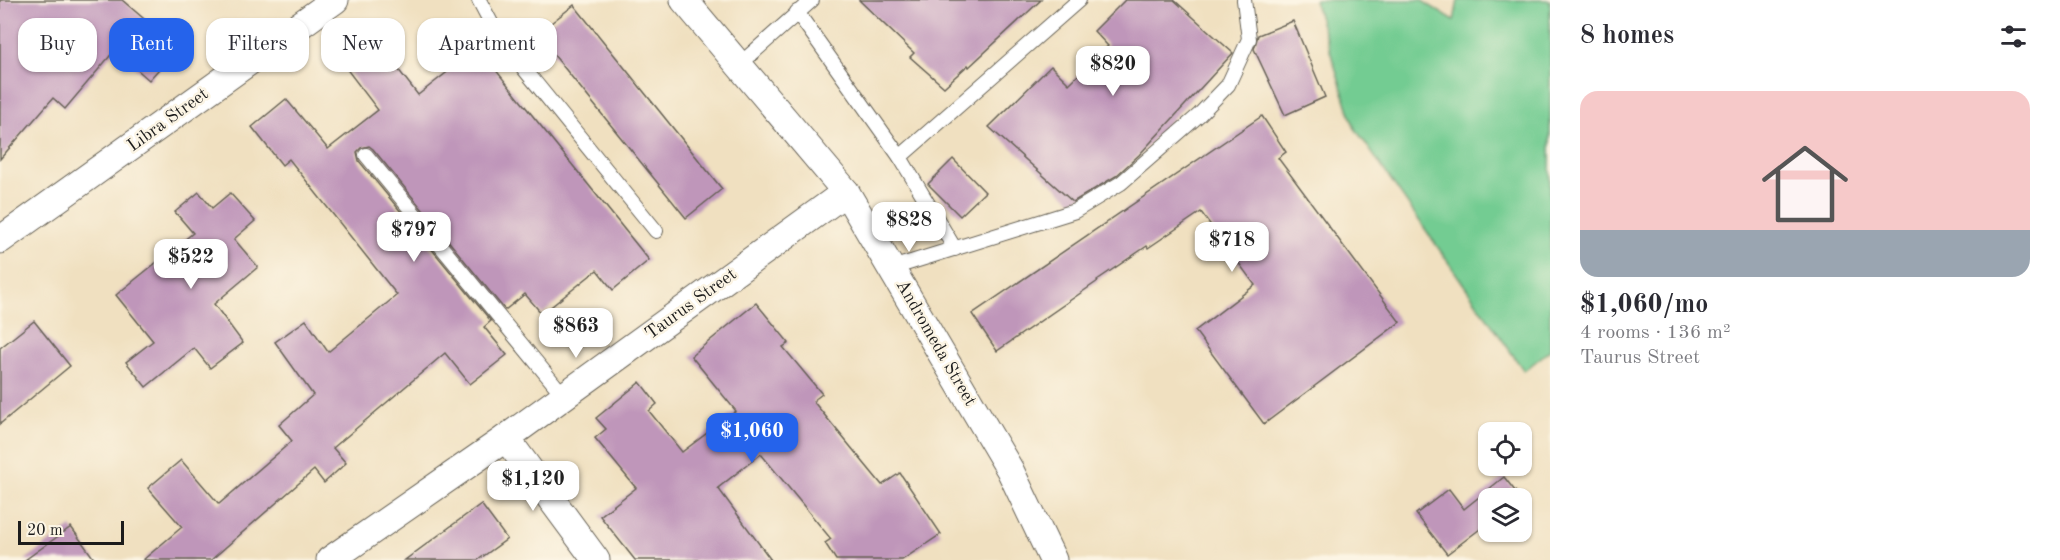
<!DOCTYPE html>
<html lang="en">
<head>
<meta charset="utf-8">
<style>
  :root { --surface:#fff; --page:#f2f2f3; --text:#2b2b33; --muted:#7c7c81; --line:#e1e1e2; --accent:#2563eb }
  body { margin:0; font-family:"Old Standard TT",serif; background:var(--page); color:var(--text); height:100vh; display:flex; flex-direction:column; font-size:22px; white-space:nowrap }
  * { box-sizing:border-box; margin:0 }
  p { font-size:20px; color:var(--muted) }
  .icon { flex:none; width:33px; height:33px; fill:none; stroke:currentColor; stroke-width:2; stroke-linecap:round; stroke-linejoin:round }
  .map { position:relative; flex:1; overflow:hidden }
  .sheet { display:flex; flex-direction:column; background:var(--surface); width:510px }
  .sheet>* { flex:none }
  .hud { position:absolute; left:18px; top:18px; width:570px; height:54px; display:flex; gap:12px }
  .tools { position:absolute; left:1478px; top:422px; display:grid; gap:12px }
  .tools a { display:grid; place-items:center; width:54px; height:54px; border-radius:12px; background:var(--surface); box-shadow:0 2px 4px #0004; font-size:30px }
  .scale { position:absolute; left:18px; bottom:15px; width:106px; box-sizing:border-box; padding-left:6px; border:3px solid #1c1c1c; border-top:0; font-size:16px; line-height:21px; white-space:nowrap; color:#1c1c1c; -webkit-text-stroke:4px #fcf5e5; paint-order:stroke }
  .price { position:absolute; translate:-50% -51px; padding:0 14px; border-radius:12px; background:#fff; color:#222; font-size:20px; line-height:39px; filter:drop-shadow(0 2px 3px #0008) }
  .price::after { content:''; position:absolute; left:50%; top:36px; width:18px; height:14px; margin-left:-9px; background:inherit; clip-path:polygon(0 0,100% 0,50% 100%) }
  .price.on { background:var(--accent); color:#fff }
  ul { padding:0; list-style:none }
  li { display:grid; align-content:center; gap:12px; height:318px; padding:0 30px }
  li+li { border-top:2px solid var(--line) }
  li span { display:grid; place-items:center; height:186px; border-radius:18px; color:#555 }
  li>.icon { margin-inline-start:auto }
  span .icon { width:108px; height:108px; fill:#fffc; stroke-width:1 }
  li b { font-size:26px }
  h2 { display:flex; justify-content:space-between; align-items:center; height:72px; padding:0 30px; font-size:26px }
  .pill { padding:0 21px; border-radius:18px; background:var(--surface); box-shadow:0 2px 4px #0004; font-size:21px; line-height:54px }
  .pill.on { background:var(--accent); color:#fff }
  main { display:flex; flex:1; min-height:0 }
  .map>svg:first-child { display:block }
  .green { fill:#73cc92; stroke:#487457; stroke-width:1.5 }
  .building { fill:#bf96ba }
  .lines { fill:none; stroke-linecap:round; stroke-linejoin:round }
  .lane-casing { stroke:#666155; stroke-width:16 }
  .street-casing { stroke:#666155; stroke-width:29 }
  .lane { stroke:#fff; stroke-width:14 }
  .street { stroke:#fff; stroke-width:27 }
  .labels { text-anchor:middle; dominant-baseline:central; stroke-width:5; stroke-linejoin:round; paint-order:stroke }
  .street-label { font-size:18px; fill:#1c1c1c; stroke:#fcf5e5 }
</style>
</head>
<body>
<main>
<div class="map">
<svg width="1550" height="560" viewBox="0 0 1550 560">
  <rect width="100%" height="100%" fill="#fcf5e5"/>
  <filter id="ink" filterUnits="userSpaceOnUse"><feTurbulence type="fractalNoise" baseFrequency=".0167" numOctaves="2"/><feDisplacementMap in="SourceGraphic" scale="12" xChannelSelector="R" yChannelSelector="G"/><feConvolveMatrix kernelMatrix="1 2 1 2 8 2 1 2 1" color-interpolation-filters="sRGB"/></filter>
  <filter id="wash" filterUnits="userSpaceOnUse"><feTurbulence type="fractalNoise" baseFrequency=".008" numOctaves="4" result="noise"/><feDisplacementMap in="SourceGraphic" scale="24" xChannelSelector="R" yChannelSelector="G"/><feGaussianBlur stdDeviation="1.35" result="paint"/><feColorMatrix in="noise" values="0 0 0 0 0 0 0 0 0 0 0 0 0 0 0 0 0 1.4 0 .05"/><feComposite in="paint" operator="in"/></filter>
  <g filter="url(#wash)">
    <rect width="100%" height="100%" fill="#f0e0c0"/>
    <polygon class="green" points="1314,0 1421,0 1454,21 1458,0 1550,0 1550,350 1524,371 1354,127"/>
    <g id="blocks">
      <g class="building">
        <polygon points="0,0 122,0 178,48 149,80 115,50 65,109 53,98 0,159"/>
        <polygon points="859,0 1041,0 969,67 968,65 944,87 910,57 914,53"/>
        <polygon points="1125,0 1174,0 1233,53 1139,155 1116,176 1073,202 989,127 1051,66 1069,84 1108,46 1094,31"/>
        <polygon points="574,5 722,189 686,218 537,34"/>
        <polygon points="1293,21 1325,97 1285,115 1254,49 1258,35"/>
        <polygon points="371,34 418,95 478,48 649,260 613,290 597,270 542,314 525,294 505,310 373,149 369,146 361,148 357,152 359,161 491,321 484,327 507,355 470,384 445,353 333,448 346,463 324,483 314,470 211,560 143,560 182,527 148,488 181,460 219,504 292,441 279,425 313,395 275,342 306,320 328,352 397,295 289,159 282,165 252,127 286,99 328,149 378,110 339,59"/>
        <polygon points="1262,116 1286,152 1278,158 1400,322 1264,424 1195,331 1255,285 1201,212 1148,248 1147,246 1097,280 1098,281 997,351 972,314"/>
        <polygon points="953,159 985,192 960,216 928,184"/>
        <polygon points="199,192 212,208 230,193 255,221 234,239 258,267 214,304 243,343 210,368 194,348 146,387 126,362 153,341 116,295 193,233 175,212"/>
        <polygon points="756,303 789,343 783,347 822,394 813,401 882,485 900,473 941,534 902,560 836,560 825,543 831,539 761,454 718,488 771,560 635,560 600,516 636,488 595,438 606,429 596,418 640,382 657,404 649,411 682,452 736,411 691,356"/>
        <polygon points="34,321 70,366 0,424 0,348"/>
        <polygon points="1504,477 1523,501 1521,503 1521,498 1488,498 1488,523 1447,554 1416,514 1449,489 1464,509"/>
        <polygon points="481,504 507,539 478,560 405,560"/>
        <polygon points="71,527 95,560 25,560"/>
      </g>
    </g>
  </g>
  <g filter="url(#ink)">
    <use href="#blocks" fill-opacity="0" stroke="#666155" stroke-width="1.5"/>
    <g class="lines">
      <g class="lane-casing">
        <g id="lane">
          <polyline points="479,0 499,38 656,231"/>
          <polyline points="797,12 900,157 955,249"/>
          <polyline points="739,65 812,0"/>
          <polyline points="366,155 564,396"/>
          <polyline points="900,157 1079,0"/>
          <polyline points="892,268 1075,211 1121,183 1199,115 1228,85 1249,39 1244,0"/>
        </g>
      </g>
      <g class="street-casing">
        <g id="street">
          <polyline points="684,0 846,192 1010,470 1053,560"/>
          <polyline points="0,240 335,0"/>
          <polyline points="506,438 596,560"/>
          <polyline points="330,560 506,438 846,192"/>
        </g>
      </g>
      <use href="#lane" class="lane"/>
      <use href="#street" class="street"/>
    </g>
  </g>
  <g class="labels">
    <g class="street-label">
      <text transform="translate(168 120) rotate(-36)">Libra Street</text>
      <text transform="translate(691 304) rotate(-36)">Taurus Street</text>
      <text transform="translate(936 343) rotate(60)">Andromeda Street</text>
    </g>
  </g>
</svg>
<div class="tools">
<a><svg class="icon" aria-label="locate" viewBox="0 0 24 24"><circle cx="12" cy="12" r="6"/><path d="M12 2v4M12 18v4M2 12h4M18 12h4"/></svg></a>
<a><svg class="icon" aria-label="layers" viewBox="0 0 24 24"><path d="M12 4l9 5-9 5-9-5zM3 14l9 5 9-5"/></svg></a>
</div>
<div class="scale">20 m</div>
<b class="price" style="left:1113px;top:97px">$820</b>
<b class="price" style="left:909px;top:253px">$828</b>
<b class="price" style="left:414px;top:263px">$797</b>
<b class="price" style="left:1232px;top:273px">$718</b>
<b class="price" style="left:191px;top:290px">$522</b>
<b class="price" style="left:576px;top:359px">$863</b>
<b class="price on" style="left:752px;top:464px">$1,060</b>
<b class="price" style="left:533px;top:512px">$1,120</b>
<div class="hud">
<a class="pill">Buy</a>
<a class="pill on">Rent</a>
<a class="pill">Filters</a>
<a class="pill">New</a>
<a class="pill">Apartment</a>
</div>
</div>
<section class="sheet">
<h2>8 homes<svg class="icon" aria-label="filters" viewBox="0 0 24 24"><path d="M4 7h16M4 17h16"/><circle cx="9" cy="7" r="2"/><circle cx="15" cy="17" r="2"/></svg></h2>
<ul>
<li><span style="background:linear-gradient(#f6c9c9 75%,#9aa5b1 0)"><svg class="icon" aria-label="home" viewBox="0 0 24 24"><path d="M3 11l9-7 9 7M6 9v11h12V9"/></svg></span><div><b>$1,060/mo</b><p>4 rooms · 136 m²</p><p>Taurus Street</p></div></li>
</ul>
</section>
</main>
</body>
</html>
